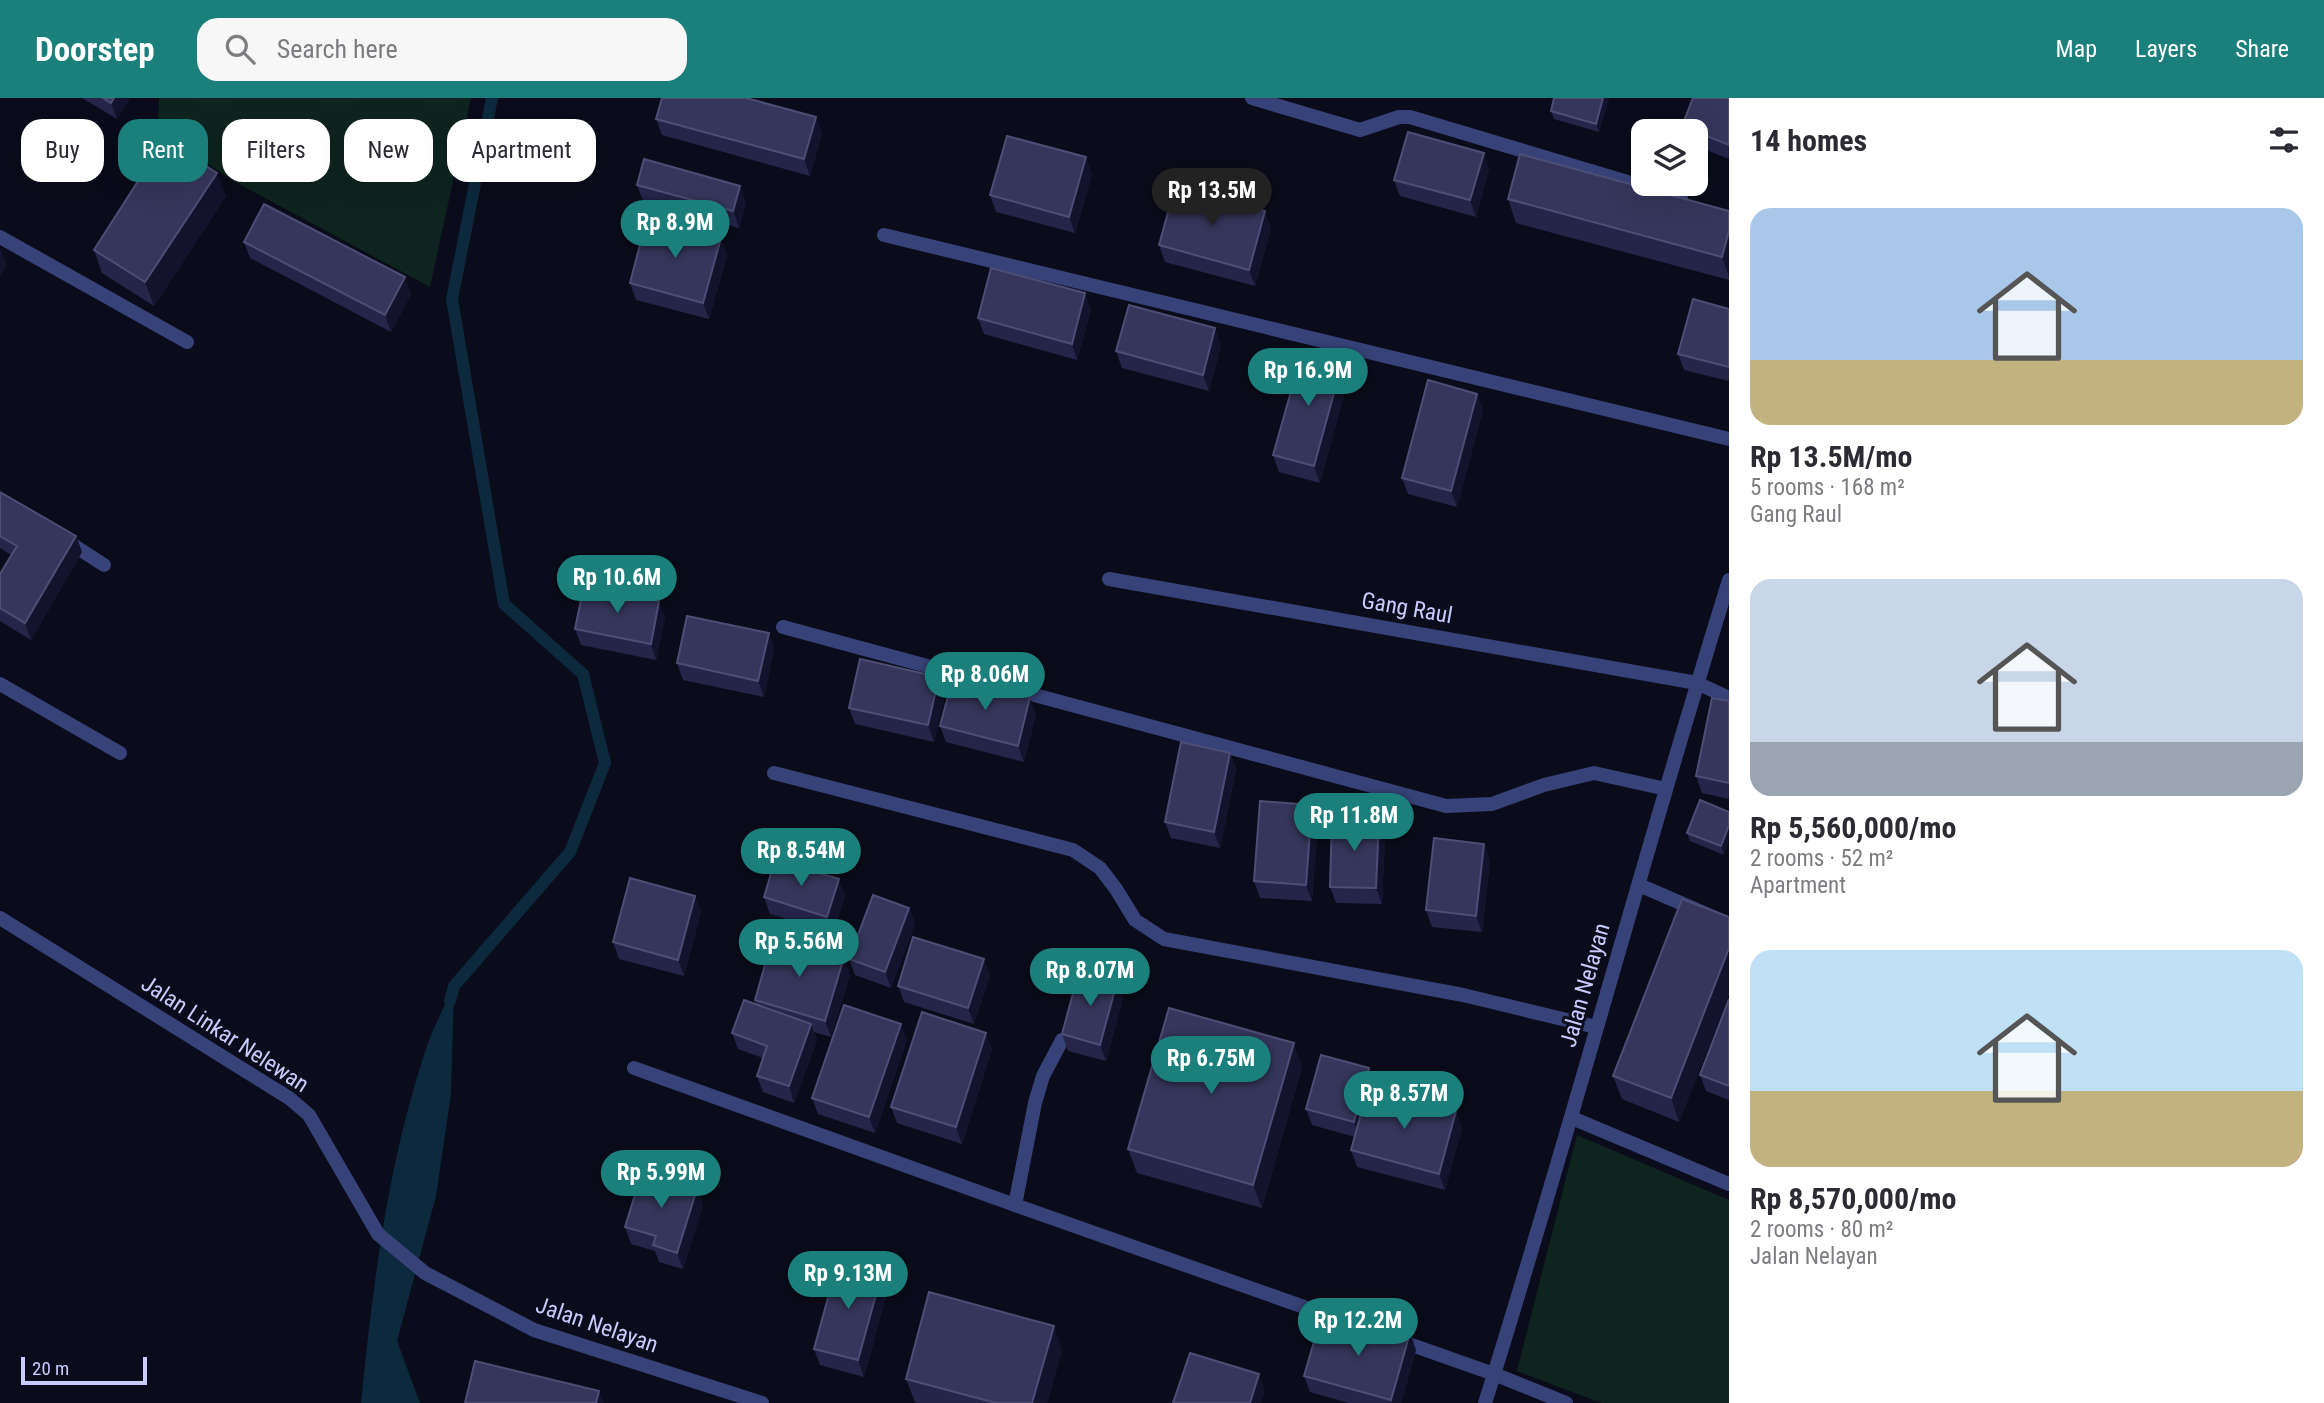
<!DOCTYPE html>
<html lang="en">
<head>
<meta charset="utf-8">
<style>
  :root { --surface:#fff; --page:#f7f7f7; --text:#2b2b33; --muted:#7c7c81; --accent:#1b807b }
  body { margin:0; font-family:"Roboto Condensed",sans-serif; background:var(--page); color:var(--text); height:100vh; display:flex; flex-direction:column; font-size:26px; white-space:nowrap }
  * { box-sizing:border-box; margin:0 }
  p { font-size:23px; color:var(--muted) }
  .icon { flex:none; width:38px; height:38px; fill:none; stroke:currentColor; stroke-width:2; stroke-linecap:round; stroke-linejoin:round }
  .map { position:relative; flex:1; overflow:hidden }
  .sheet { display:flex; flex-direction:column; background:var(--surface); width:595px }
  .sheet>* { flex:none }
  .top-card { position:absolute; left:21px; top:21px; width:665px; height:63px; display:flex; gap:14px }
  .buttons { position:absolute; left:1631px; top:21px; display:grid; gap:14px }
  .buttons a { display:grid; place-items:center; width:77px; height:77px; border-radius:14px; background:var(--surface); box-shadow:0 7px 28px #0002; font-size:35px }
  .scale { position:absolute; left:21px; bottom:18px; width:126px; box-sizing:border-box; padding-left:7px; border:4px solid #c7cbfd; border-top:0; font-size:19px; line-height:24px; white-space:nowrap; color:#c7cbfd; -webkit-text-stroke:5px #0b0c1b; paint-order:stroke }
  .price { position:absolute; translate:-50% -60px; padding:0 16px; border-radius:24px; background:var(--accent); color:#fff; font-size:23px; line-height:46px; filter:drop-shadow(0 2px 4px #0008) }
  .price::after { content:''; position:absolute; left:50%; top:42px; width:21px; height:16px; margin-left:-10px; background:inherit; clip-path:polygon(0 0,100% 0,50% 100%) }
  .price.on { background:#222; color:#fff }
  ul { padding:0; list-style:none }
  li { display:grid; align-content:center; gap:14px; height:371px; padding:0 21px }
  li span { display:grid; place-items:center; height:217px; border-radius:21px; color:#555 }
  li>.icon { margin-inline-start:auto }
  span .icon { width:126px; height:126px; fill:#fffc; stroke-width:1 }
  li b { font-size:30px }
  h2 { display:flex; justify-content:space-between; align-items:center; height:84px; padding:0 21px; font-size:30px }
  .tag { padding:0 24px; border-radius:21px; background:var(--surface); box-shadow:0 7px 28px #0002; font-size:24px; line-height:63px }
  .tag.on { background:var(--accent); color:#fff }
  header { display:flex; align-items:center; gap:42px; box-sizing:border-box; height:98px; padding:0 35px; background:var(--accent); color:#fff }
  header strong { font-size:33px }
  nav { display:flex; gap:38px; margin-inline-start:auto; font-size:24px }
  .search { width:490px; height:63px; background:var(--page); display:flex; align-items:center; gap:18px; box-sizing:border-box; padding:0 24px; border-radius:21px; color:var(--muted); font-size:26px }
  main { display:flex; flex:1; min-height:0 }
  .map>svg:first-child { display:block }
  .green { fill:#0f241f }
  .water { fill:#0c293d }
  .lines { fill:none; stroke-linecap:round; stroke-linejoin:round }
  .stream { stroke:#0c293d; stroke-width:12 }
  .minor { stroke:#374278; stroke-width:14 }
  .wall { fill:#242549 }
  .shaded-wall { fill:#13132e }
  .building { fill:#36365c; stroke:#4c4e75; stroke-width:2 }
  .labels { text-anchor:middle; dominant-baseline:central; stroke-width:6; stroke-linejoin:round; paint-order:stroke }
  .street-label { font-size:23px; fill:#c7cbfd; stroke:#0b0c1b }
</style>
</head>
<body>
<header>
<strong>Doorstep</strong>
<div class="search"><svg class="icon" aria-label="search" viewBox="0 0 24 24"><circle cx="10" cy="10" r="6"/><path d="M15 15l6 6"/></svg>Search here</div>
<nav><a>Map</a><a>Layers</a><a>Share</a></nav>
</header>
<main>
<div class="map">
<svg width="1729" height="1305" viewBox="0 0 1729 1305">
  <rect width="100%" height="100%" fill="#0b0c1b"/>
  <g class="green">
    <polygon points="159,0 471,0 430,189 232,82 158,33"/>
    <polygon points="1577,1037 1729,1102 1729,1305 1602,1305 1517,1273"/>
  </g>
  <path class="water" d="M454 888 451 996 436 1098 397 1243 420 1305H361C373 1187 387 1070 424 957 431 933 444 910 454 888Z"/>
  <g class="lines">
    <polyline class="stream" points="450,903 454,888 570,754 605,665 583,576 504,506 452,201 492,0"/>
    <g class="minor">
      <polyline points="1252,0 1360,32 1399,19 1410,19 1681,100"/>
      <polyline points="884,137 1729,341"/>
      <polyline points="0,139 187,244"/>
      <polyline points="67,443 104,467"/>
      <polyline points="1109,481 1697,585 1729,600"/>
      <polyline points="783,529 1446,708 1492,706 1544,687 1594,675 1666,691"/>
      <polyline points="0,586 120,655"/>
      <polyline points="774,675 1073,752 1100,770 1116,791 1135,822 1164,841 1463,897 1596,929"/>
      <polyline points="1639,787 1729,826"/>
      <polyline points="0,820 289,1000 309,1017 378,1136 425,1175 534,1232 762,1305"/>
      <polyline points="634,970 1015,1107 1494,1276 1566,1305"/>
      <polyline points="1572,1020 1729,1086"/>
      <polyline points="1015,1107 1035,1005 1043,978 1062,942"/>
      <path d="M1485 1305C1571 1032 1644 755 1729 482"/>
    </g>
  </g>
  <g class="wall">
    <polygon points="82,0 130,0 117,21"/>
    <polygon points="1609,0 1599,34 1554,21 1551,13"/>
    <polygon points="1729,0 1729,61 1696,48 1696,33 1683,33 1682,28"/>
    <polygon points="656,21 822,35 810,78 662,37"/>
    <polygon points="1489,71 1476,119 1400,98 1394,82"/>
    <polygon points="1092,76 1075,135 996,114 990,97"/>
    <polygon points="637,87 746,104 739,130 643,103"/>
    <polygon points="226,98 154,208 102,175 94,152"/>
    <polygon points="1508,101 1729,113 1729,182 1516,125"/>
    <polygon points="1271,130 1255,188 1165,164 1159,147"/>
    <polygon points="244,144 411,196 391,234 250,160"/>
    <polygon points="727,157 709,221 636,202 630,185"/>
    <polygon points="1091,211 1077,262 984,236 978,220"/>
    <polygon points="1729,211 1729,283 1684,272 1678,256"/>
    <polygon points="1221,247 1209,293 1122,270 1116,253"/>
    <polygon points="1349,278 1320,385 1279,374 1273,357"/>
    <polygon points="1477,296 1483,312 1457,409 1408,396 1402,380"/>
    <polygon points="0,394 76,438 82,454 31,542 0,523 0,476 11,457 0,450"/>
    <polygon points="665,519 656,562 581,547 575,531"/>
    <polygon points="769,535 774,551 764,599 683,582 677,565"/>
    <polygon points="939,579 945,595 934,644 855,626 849,610"/>
    <polygon points="1729,603 1729,701 1702,695 1696,678"/>
    <polygon points="1036,616 1024,664 946,644 940,628"/>
    <polygon points="1230,655 1236,671 1220,750 1171,740 1165,724"/>
    <polygon points="1729,714 1724,757 1690,743 1687,735"/>
    <polygon points="1318,723 1312,803 1260,800 1254,783"/>
    <polygon points="1385,738 1382,806 1336,805 1330,789"/>
    <polygon points="1490,762 1482,834 1432,829 1426,812"/>
    <polygon points="845,797 833,835 770,816 764,799"/>
    <polygon points="695,798 701,814 684,878 619,861 613,844"/>
    <polygon points="909,810 915,826 891,890 855,877 849,861"/>
    <polygon points="1729,819 1729,896 1679,1024 1622,1001 1613,978"/>
    <polygon points="850,876 831,939 814,934 817,942 794,1005 763,994 757,978 763,960 738,951 732,935 756,907 755,902"/>
    <polygon points="990,877 974,926 904,904 898,888"/>
    <polygon points="1123,900 1106,963 1068,953 1062,936"/>
    <polygon points="1729,901 1729,1002 1706,993 1700,977"/>
    <polygon points="907,942 875,1035 818,1016 812,1000"/>
    <polygon points="992,951 962,1046 897,1025 891,1009"/>
    <polygon points="1302,969 1262,1110 1137,1075 1128,1051"/>
    <polygon points="1375,986 1374,991 1462,1030 1445,1092 1357,1069 1351,1052 1355,1039 1312,1027 1306,1011"/>
    <polygon points="703,1107 683,1171 659,1164 655,1153 631,1146 625,1129"/>
    <polygon points="888,1191 864,1279 820,1267 814,1251"/>
    <polygon points="1062,1252 1047,1305 917,1305 915,1304 906,1281"/>
    <polygon points="1416,1252 1401,1305 1349,1305 1310,1294 1304,1278"/>
  </g>
  <g class="shaded-wall">
    <polygon points="114,0 130,0 117,21 111,5"/>
    <polygon points="1603,0 1609,0 1599,34 1596,26"/>
    <polygon points="816,19 822,35 810,78 804,61"/>
    <polygon points="1484,55 1489,71 1476,119 1470,102"/>
    <polygon points="1086,59 1092,76 1075,135 1069,119"/>
    <polygon points="217,75 226,98 154,208 145,184"/>
    <polygon points="740,88 746,104 739,130 733,113"/>
    <polygon points="1265,113 1271,130 1255,188 1249,172"/>
    <polygon points="1729,133 1729,179 1722,159"/>
    <polygon points="721,140 727,157 709,221 703,205"/>
    <polygon points="1,151 7,167 0,179 0,153"/>
    <polygon points="405,179 411,196 391,234 385,217"/>
    <polygon points="1085,195 1091,211 1077,262 1072,246"/>
    <polygon points="1215,230 1221,247 1209,293 1203,277"/>
    <polygon points="1343,262 1349,278 1320,385 1314,368"/>
    <polygon points="1477,296 1483,312 1457,409 1451,393"/>
    <polygon points="76,438 82,454 31,542 25,525"/>
    <polygon points="659,503 665,519 656,562 651,546"/>
    <polygon points="769,535 774,551 764,599 758,583"/>
    <polygon points="939,579 945,595 934,644 928,627"/>
    <polygon points="1030,599 1036,616 1024,664 1018,648"/>
    <polygon points="1230,655 1236,671 1220,750 1214,734"/>
    <polygon points="1312,707 1318,723 1312,803 1306,787"/>
    <polygon points="1379,721 1385,738 1382,806 1376,790"/>
    <polygon points="1729,727 1729,744 1724,757 1721,748"/>
    <polygon points="1484,746 1490,762 1482,834 1476,818"/>
    <polygon points="839,781 845,797 833,835 827,819"/>
    <polygon points="695,798 701,814 684,878 678,862"/>
    <polygon points="909,810 915,826 891,890 885,874"/>
    <polygon points="1729,850 1729,896 1679,1024 1671,1000"/>
    <polygon points="844,859 850,876 831,939 825,923"/>
    <polygon points="984,861 990,877 974,926 968,910"/>
    <polygon points="1117,884 1123,900 1106,963 1100,947"/>
    <polygon points="811,926 817,942 794,1005 789,988"/>
    <polygon points="901,926 907,942 875,1035 869,1019"/>
    <polygon points="986,935 992,951 962,1046 956,1029"/>
    <polygon points="1294,945 1302,969 1262,1110 1253,1087"/>
    <polygon points="1369,970 1375,986 1360,1040 1354,1024"/>
    <polygon points="1456,1013 1462,1030 1445,1092 1439,1076"/>
    <polygon points="697,1091 703,1107 683,1171 677,1155"/>
    <polygon points="882,1175 888,1191 864,1279 858,1262"/>
    <polygon points="1054,1228 1062,1252 1047,1305 1032,1305"/>
    <polygon points="1410,1235 1416,1252 1401,1305 1392,1305 1391,1302"/>
    <polygon points="1259,1276 1265,1293 1261,1305 1250,1305"/>
    <polygon points="599,1293 604,1305 596,1305"/>
  </g>
  <g class="building">
    <polygon points="103,0 114,0 111,5"/>
    <polygon points="662,0 746,0 816,19 804,61 656,21"/>
    <polygon points="1554,0 1603,0 1596,26 1551,13"/>
    <polygon points="1693,0 1729,0 1729,47 1682,28"/>
    <polygon points="1408,34 1484,55 1470,102 1394,82"/>
    <polygon points="1007,38 1086,59 1069,119 990,97"/>
    <polygon points="165,41 217,75 145,184 94,152"/>
    <polygon points="1520,56 1729,113 1729,133 1722,159 1508,101"/>
    <polygon points="644,61 740,88 733,113 637,87"/>
    <polygon points="1175,89 1265,113 1249,172 1159,147"/>
    <polygon points="264,106 405,179 385,217 244,144"/>
    <polygon points="647,120 721,140 703,205 630,185"/>
    <polygon points="991,170 1085,195 1072,246 978,220"/>
    <polygon points="1693,201 1729,211 1729,269 1678,256"/>
    <polygon points="1129,207 1215,230 1203,277 1116,253"/>
    <polygon points="1303,251 1343,262 1314,368 1273,357"/>
    <polygon points="1428,282 1477,296 1451,393 1402,380"/>
    <polygon points="0,394 76,438 25,525 0,510 0,476 17,448 0,438"/>
    <polygon points="584,487 659,503 651,546 575,531"/>
    <polygon points="687,518 769,535 758,583 677,565"/>
    <polygon points="860,561 939,579 928,627 849,610"/>
    <polygon points="953,579 1030,599 1018,648 940,628"/>
    <polygon points="1712,600 1729,603 1729,685 1696,678"/>
    <polygon points="1181,644 1230,655 1214,734 1165,724"/>
    <polygon points="1700,702 1729,714 1729,727 1721,748 1687,735"/>
    <polygon points="1260,703 1312,707 1306,787 1254,783"/>
    <polygon points="1332,720 1379,721 1376,790 1330,789"/>
    <polygon points="1434,740 1484,746 1476,818 1426,812"/>
    <polygon points="775,762 839,781 827,819 764,799"/>
    <polygon points="630,780 695,798 678,862 613,844"/>
    <polygon points="873,797 909,810 885,874 849,861"/>
    <polygon points="1682,801 1729,819 1729,850 1671,1000 1613,978"/>
    <polygon points="773,839 844,859 825,923 755,902"/>
    <polygon points="913,839 984,861 968,910 898,888"/>
    <polygon points="1079,873 1117,884 1100,947 1062,936"/>
    <polygon points="1729,901 1729,988 1700,977"/>
    <polygon points="744,902 811,926 789,988 757,978 767,948 732,935"/>
    <polygon points="844,907 901,926 869,1019 812,1000"/>
    <polygon points="1169,910 1294,945 1253,1087 1128,1051"/>
    <polygon points="922,914 986,935 956,1029 891,1009"/>
    <polygon points="1321,957 1369,970 1354,1024 1306,1011"/>
    <polygon points="1368,990 1456,1013 1439,1076 1351,1052"/>
    <polygon points="642,1074 697,1091 677,1155 653,1147 656,1138 625,1129"/>
    <polygon points="838,1163 882,1175 858,1262 814,1251"/>
    <polygon points="929,1194 1054,1228 1032,1305 996,1305 906,1281"/>
    <polygon points="1320,1223 1366,1236 1370,1224 1410,1235 1391,1302 1304,1278"/>
    <polygon points="1190,1255 1259,1276 1250,1305 1173,1305"/>
    <polygon points="475,1263 599,1293 596,1305 465,1305"/>
  </g>
  <g class="labels">
    <g class="street-label">
      <text transform="translate(1407 510) rotate(10)">Gang Raul</text>
      <text transform="translate(1585 887) rotate(-74)">Jalan Nelayan</text>
      <text transform="translate(225 936) rotate(33)">Jalan Linkar Nelewan</text>
      <text transform="translate(597 1227) rotate(19)">Jalan Nelayan</text>
    </g>
  </g>
</svg>
<div class="buttons">
<a><svg class="icon" aria-label="layers" viewBox="0 0 24 24"><path d="M12 4l9 5-9 5-9-5zM3 14l9 5 9-5"/></svg></a>
</div>
<div class="scale">20 m</div>
<b class="price on" style="left:1212px;top:130px">Rp 13.5M</b>
<b class="price" style="left:675px;top:162px">Rp 8.9M</b>
<b class="price" style="left:1308px;top:310px">Rp 16.9M</b>
<b class="price" style="left:617px;top:517px">Rp 10.6M</b>
<b class="price" style="left:985px;top:614px">Rp 8.06M</b>
<b class="price" style="left:1354px;top:755px">Rp 11.8M</b>
<b class="price" style="left:801px;top:790px">Rp 8.54M</b>
<b class="price" style="left:799px;top:881px">Rp 5.56M</b>
<b class="price" style="left:1090px;top:910px">Rp 8.07M</b>
<b class="price" style="left:1211px;top:998px">Rp 6.75M</b>
<b class="price" style="left:1404px;top:1033px">Rp 8.57M</b>
<b class="price" style="left:661px;top:1112px">Rp 5.99M</b>
<b class="price" style="left:848px;top:1213px">Rp 9.13M</b>
<b class="price" style="left:1358px;top:1260px">Rp 12.2M</b>
<div class="top-card">
<a class="tag">Buy</a>
<a class="tag on">Rent</a>
<a class="tag">Filters</a>
<a class="tag">New</a>
<a class="tag">Apartment</a>
</div>
</div>
<section class="sheet">
<h2>14 homes<svg class="icon" aria-label="filters" viewBox="0 0 24 24"><path d="M4 7h16M4 17h16"/><circle cx="9" cy="7" r="2"/><circle cx="15" cy="17" r="2"/></svg></h2>
<ul>
<li><span style="background:linear-gradient(#a9c7e8 70%,#c2b280 0)"><svg class="icon" aria-label="home" viewBox="0 0 24 24"><path d="M3 11l9-7 9 7M6 9v11h12V9"/></svg></span><div><b>Rp 13.5M/mo</b><p>5 rooms · 168 m²</p><p>Gang Raul</p></div></li>
<li><span style="background:linear-gradient(#c9d6e8 75%,#9aa5b1 0)"><svg class="icon" aria-label="home" viewBox="0 0 24 24"><path d="M3 11l9-7 9 7M6 9v11h12V9"/></svg></span><div><b>Rp 5,560,000/mo</b><p>2 rooms · 52 m²</p><p>Apartment</p></div></li>
<li><span style="background:linear-gradient(#bfe0f5 65%,#c2b280 0)"><svg class="icon" aria-label="home" viewBox="0 0 24 24"><path d="M3 11l9-7 9 7M6 9v11h12V9"/></svg></span><div><b>Rp 8,570,000/mo</b><p>2 rooms · 80 m²</p><p>Jalan Nelayan</p></div></li>
</ul>
</section>
</main>
</body>
</html>
